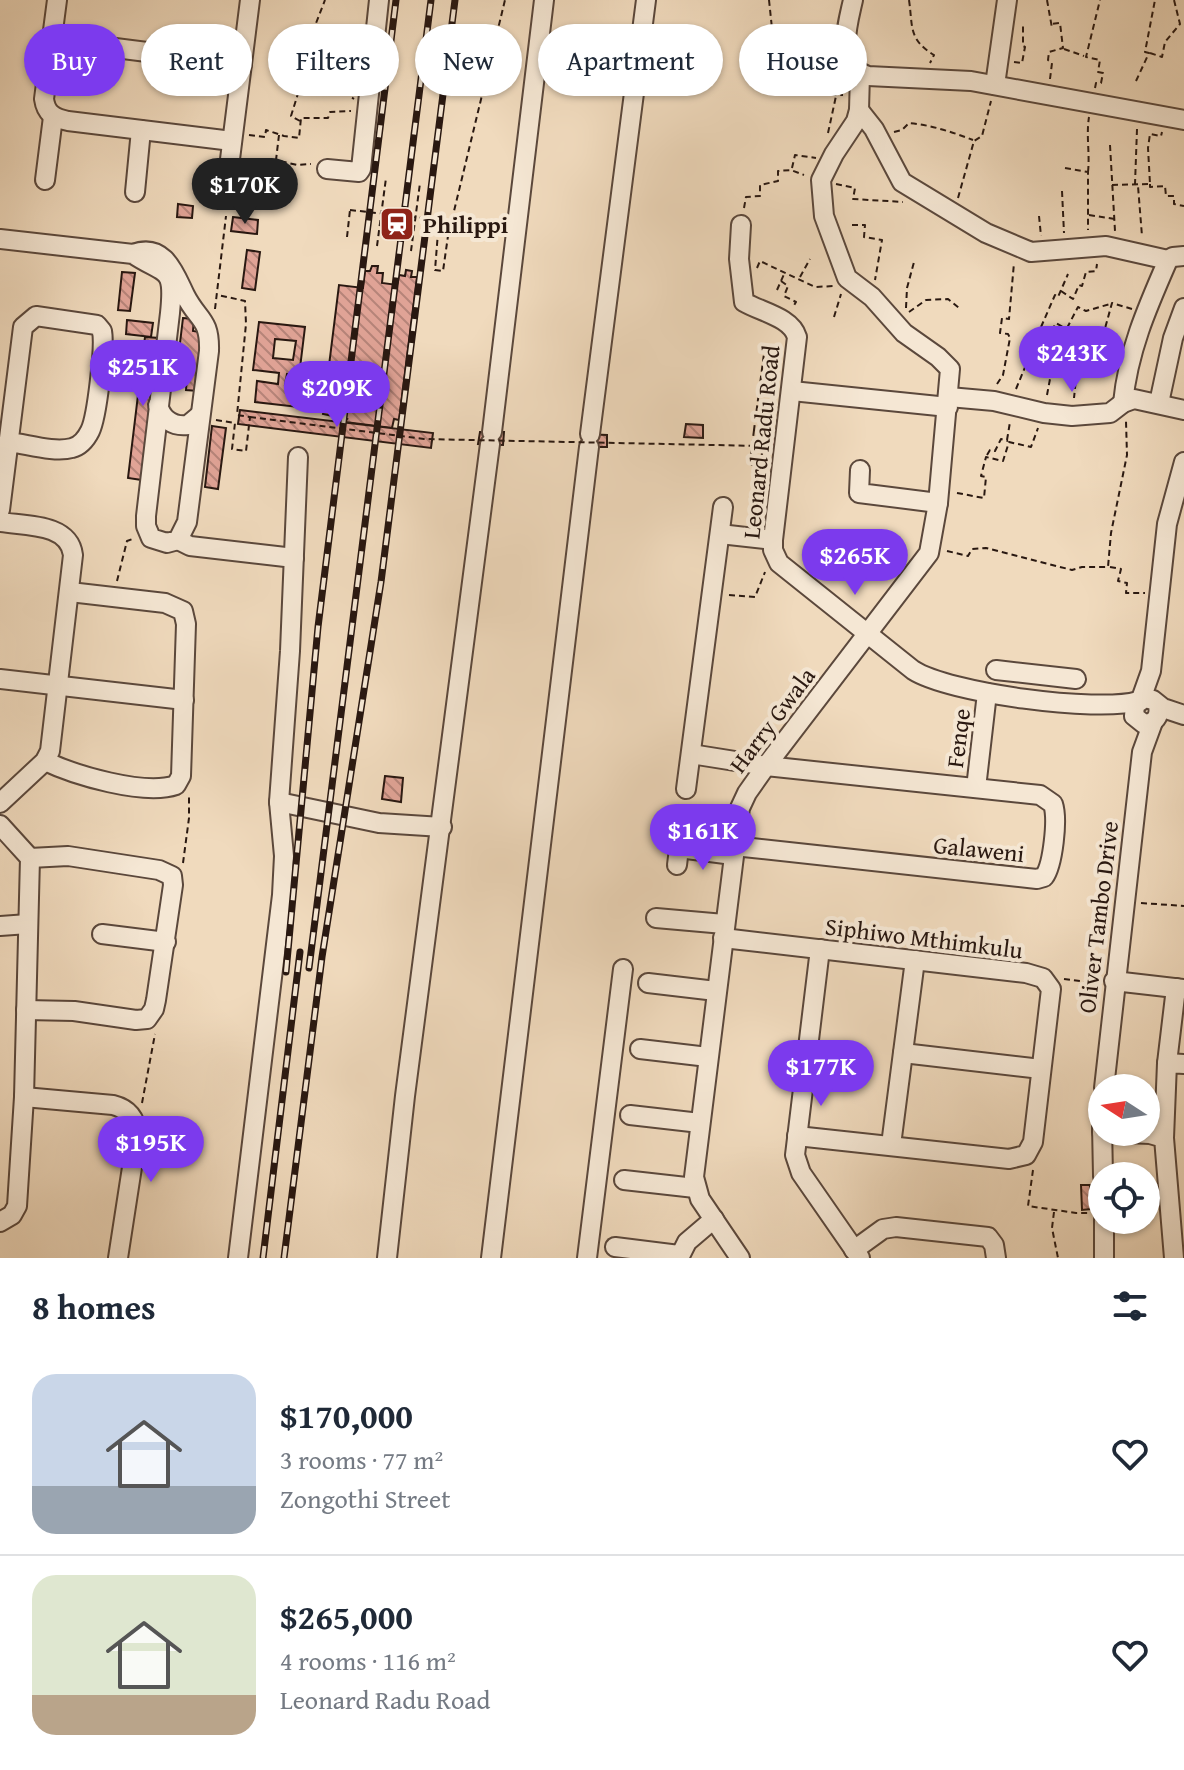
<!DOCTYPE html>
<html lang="en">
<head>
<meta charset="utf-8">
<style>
  :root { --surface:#fff; --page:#f2f2f3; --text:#1f2937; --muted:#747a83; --line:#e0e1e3; --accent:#7c3aed }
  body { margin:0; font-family:"Gentium Book Plus",serif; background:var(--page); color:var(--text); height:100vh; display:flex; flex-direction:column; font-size:30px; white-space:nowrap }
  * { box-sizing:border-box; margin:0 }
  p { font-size:26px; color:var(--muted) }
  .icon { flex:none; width:44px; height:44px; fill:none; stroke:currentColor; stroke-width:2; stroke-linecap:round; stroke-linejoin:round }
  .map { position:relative; height:1258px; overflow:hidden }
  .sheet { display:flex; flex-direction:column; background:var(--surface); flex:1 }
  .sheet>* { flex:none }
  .guide { position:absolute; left:24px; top:24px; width:1136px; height:72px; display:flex; gap:16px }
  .needle { width:52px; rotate:282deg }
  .controls { position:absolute; left:1088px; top:1074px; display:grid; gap:16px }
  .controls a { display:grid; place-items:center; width:72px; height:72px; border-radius:50%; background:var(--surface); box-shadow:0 2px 6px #0004; font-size:40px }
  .price { position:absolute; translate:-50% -68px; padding:0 18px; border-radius:28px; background:var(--accent); color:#fff; font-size:26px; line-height:52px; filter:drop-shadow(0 2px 4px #0008) }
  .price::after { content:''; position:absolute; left:50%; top:48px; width:24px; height:18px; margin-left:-12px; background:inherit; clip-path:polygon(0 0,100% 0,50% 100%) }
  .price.selected { background:#222; color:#fff }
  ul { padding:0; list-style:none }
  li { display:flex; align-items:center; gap:24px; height:200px; padding:0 32px }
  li+li { border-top:2px solid var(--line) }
  li span { display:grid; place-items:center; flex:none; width:224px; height:160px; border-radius:24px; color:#555 }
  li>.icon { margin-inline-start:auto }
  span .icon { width:96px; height:96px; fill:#fffc; stroke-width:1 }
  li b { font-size:34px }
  h2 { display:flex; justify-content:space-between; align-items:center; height:96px; padding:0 32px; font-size:34px }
  .tag { padding:0 28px; border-radius:36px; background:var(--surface); box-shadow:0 2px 6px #0004; font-size:28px; line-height:72px }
  .tag.selected { background:var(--accent); color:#fff }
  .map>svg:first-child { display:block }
  .building { fill:url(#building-back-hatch); stroke:#291811; stroke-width:2; fill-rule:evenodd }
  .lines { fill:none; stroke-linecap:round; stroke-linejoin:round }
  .minor-casing { stroke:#5b483c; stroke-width:22 }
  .path { stroke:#291811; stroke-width:2; stroke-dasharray:6 4; stroke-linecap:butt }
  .minor { stroke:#f5e7d4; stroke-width:18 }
  .rail-casing { stroke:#291811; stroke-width:7 }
  .rail { stroke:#f5e7d4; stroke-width:4; stroke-dasharray:12; stroke-linecap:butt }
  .path-bridge { stroke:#291811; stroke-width:2; stroke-dasharray:6 4; stroke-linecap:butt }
  .labels { text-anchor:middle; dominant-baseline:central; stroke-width:8; stroke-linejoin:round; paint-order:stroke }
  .poi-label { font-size:24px; font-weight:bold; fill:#291811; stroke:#f5e7d4; text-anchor:start }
  .street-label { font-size:24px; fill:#291811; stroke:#f5e7d4 }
</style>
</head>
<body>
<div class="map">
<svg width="1184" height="1258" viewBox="0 0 1184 1258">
  <defs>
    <pattern id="building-back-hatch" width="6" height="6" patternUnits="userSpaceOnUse" patternTransform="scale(2)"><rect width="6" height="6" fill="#e0a396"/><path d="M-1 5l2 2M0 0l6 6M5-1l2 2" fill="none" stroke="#b68479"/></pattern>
  </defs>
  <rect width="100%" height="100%" fill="#f0dabd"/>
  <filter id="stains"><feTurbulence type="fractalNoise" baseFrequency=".0025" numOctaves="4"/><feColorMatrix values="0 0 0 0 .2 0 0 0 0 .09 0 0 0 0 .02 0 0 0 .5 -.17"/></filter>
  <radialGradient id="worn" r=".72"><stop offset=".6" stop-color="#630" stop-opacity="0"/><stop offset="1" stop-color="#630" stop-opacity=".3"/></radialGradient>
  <g class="building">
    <polygon points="178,204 193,206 192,218 177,217"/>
    <polygon points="233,217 258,220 257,234 231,231"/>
    <polygon points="247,250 260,252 255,290 242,288"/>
    <polygon points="372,266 378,266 377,273 383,273 382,283 397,285 399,275 405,276 406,270 412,271 411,277 417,277 399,420 394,419 392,428 345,422 347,419 323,414 339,285 363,288 365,271 370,271"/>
    <polygon points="122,272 135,273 130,311 118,310"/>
    <polygon points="183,318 194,319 193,331 205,333 198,391 186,390 187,377 176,376"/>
    <polygon points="127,320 153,323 151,337 126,334"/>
    <path d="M259 322 305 327 299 376 287 374 285 385 300 387 298 407 255 402 257 381 278 384 279 373 253 370ZM275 339 296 341 293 360 273 358Z"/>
    <polygon points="145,337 159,338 142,480 128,478"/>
    <polygon points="240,410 433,433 431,448 238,424"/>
    <polygon points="686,424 703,425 703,438 684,437"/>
    <polygon points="212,426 226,428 218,489 205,487"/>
    <polygon points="480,432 504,432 503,445 478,444"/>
    <polygon points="583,434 607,435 607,447 581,447"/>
    <polygon points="765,435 781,436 781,449 765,448"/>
    <polygon points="385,776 403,778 401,802 382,799"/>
    <polygon points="1081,1185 1090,1185 1091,1209 1082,1210"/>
  </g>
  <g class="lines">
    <g class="minor-casing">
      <g id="minor">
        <path d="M57 0 44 99C46 113 53 118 68 121L232 141"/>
        <path d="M853 0C847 27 835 64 868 76L971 81 1184 120"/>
        <polyline points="52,40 242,64"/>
        <polyline points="995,85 1007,0"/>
        <polyline points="859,110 874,129 902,182 986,233 1031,252 1106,246 1168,260"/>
        <polyline points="327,169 359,172 361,169 379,0"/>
        <polyline points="45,180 53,117"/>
        <polyline points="135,192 141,130"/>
        <polyline points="225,199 250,0"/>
        <path d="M741 225 739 259 744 302C761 312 791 317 797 337L773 540V550L779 563 913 670C948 693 1098 713 1138 701"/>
        <path d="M0 239 133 254C165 242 175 275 185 295 198 321 210 318 209 351L187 522 178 540 167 543 151 538 146 526V516L170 313C175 265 166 276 133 254"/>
        <polyline points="792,391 948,407"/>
        <polyline points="949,397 994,401 1044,413 1072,416 1110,413 1123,403 1134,399 1184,410"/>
        <path d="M1123 403C1128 351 1147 308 1168 260L1173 257 1184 256"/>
        <polyline points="1159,403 1173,338 1184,308"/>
        <path d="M158 405C162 419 173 427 188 425L200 415"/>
        <polyline points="492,432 544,0"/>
        <polyline points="590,434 646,0"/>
        <polyline points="860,470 859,493 938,503"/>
        <path d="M0 510 23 327 36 316 97 325 102 331C105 347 97 417 90 431 86 439 80 446 72 448 54 453 27 444 9 442"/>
        <path d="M0 522C25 526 69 523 73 555L50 751 45 761 0 803"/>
        <polyline points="720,534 773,540"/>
        <polyline points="178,540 190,546 294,558"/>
        <polyline points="996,670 1076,679"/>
        <polyline points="0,679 184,700"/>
        <polyline points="1141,699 1151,671 1167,524 1184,462"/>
        <path d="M1158 706C1160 717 1155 723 1144 724L1134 716 1135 705 1145 698 1153 700 1163 708 1184 715"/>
        <path d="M691 754 766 766 1040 795 1053 804C1058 819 1053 865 1044 877L1037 879 734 846"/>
        <path d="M45 761C74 775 144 796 176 785L181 776 186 624 183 611 165 603 70 592"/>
        <polyline points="976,788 987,693"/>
        <polyline points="686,789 723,507"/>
        <polyline points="279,802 379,823 442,827"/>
        <polyline points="0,825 30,858 24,1097 17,1206 12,1215 0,1222"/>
        <polyline points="679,848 733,855"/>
        <polyline points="677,865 681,832"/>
        <polyline points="656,918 724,924"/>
        <polyline points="0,926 28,924"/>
        <polyline points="102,934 166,942"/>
        <polyline points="723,938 1026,973 1043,978 1051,989 1033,1142 1026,1155 1009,1159 797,1136"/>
        <polyline points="820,949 795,1155 801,1173 860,1258"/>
        <polyline points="1114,981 1184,989"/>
        <polyline points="648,983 716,991"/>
        <polyline points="26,1010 74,1011 136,1020 147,1019 154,1009 156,1000 173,885 172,876 159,870 68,856 30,858"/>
        <polyline points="640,1049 708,1057"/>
        <polyline points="903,1053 1041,1069"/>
        <polyline points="1167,1063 1176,988"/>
        <polyline points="1104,1088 1142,752 1153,722"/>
        <path d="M24 1097 113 1105C129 1109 136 1119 137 1135L118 1258"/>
        <polyline points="630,1115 700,1123"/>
        <polyline points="1102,1125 1103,1176"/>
        <polyline points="1102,1132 1150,1134 1164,1138 1174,1258"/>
        <polyline points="1164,1138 1167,1063 1184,1064"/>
        <polyline points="891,1145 915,960"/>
        <polyline points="624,1180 695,1188"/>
        <polyline points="615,1247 679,1255"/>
        <polyline points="854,1250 883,1229 896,1227 988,1237 994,1245 996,1258"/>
        <polyline points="238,1258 282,895 284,856 279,802 290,651 298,457"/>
        <polyline points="387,1258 405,1096 490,444"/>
        <polyline points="491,1258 589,447"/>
        <polyline points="587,1258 623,969"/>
        <polyline points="679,1258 687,1242 714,1219"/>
        <polyline points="740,1258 700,1199 694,1177 740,808 747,793 766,766 929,553 938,503 950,369 938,357 904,333 872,297 847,278 824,216 821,180 834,154 856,121 859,110 860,74"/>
        <polyline points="1104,1258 1104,1220"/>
      </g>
    </g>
    <g class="path">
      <path d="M769 0 773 38 769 55 775 81C785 84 794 82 803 83 819 85 827 96 843 95"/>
      <path d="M909 0C913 27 908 39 934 55L930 63"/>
      <polyline points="1047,0 1052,28"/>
      <polyline points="774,33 787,40 808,41 829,48"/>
      <polyline points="1064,49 1084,56"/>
      <polyline points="1150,53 1162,57 1165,42 1180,24 1174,0"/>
      <polyline points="309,60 354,69"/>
      <polyline points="1014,62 1022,63 1025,47 1023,46 1023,26 1020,26"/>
      <polyline points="308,78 324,84 323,90 335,92 337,80 353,82 351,97 354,99"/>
      <polyline points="335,79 337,66"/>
      <polyline points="1050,79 1052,63 1048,60 1049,52 1063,48 1060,23 1051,24"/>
      <polyline points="1136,81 1149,53 1145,52 1155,0"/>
      <polyline points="1095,88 1096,83 1101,83 1103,73 1098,72 1100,60 1086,57 1100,0"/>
      <polyline points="300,121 291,116 301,84 309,83 308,78 301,76 308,60 313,31 325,0"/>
      <polyline points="1137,129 1135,184 1138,186 1142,236"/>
      <path d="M894 132 902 130 909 123C931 125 952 132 973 140"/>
      <polyline points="828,133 836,96"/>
      <polyline points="249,135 265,137 266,130 284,136 299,138 301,118 328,118 330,112 351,111"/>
      <polyline points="279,135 276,160 297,165 311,164"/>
      <polyline points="1110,145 1115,231"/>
      <polyline points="792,168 795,155 816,158"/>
      <polyline points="1065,168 1088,172 1088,230"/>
      <path d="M1088 172C1090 153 1086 136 1089 117"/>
      <polyline points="836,184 855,188 853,199 903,202"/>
      <polyline points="1150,184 1150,187 1165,186 1166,196 1174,196 1174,204 1184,206"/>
      <polyline points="1112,185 1150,184 1148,148 1150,134 1161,136 1162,132"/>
      <polyline points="1062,191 1064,233"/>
      <polyline points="958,198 974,141 982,136 991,101"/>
      <polyline points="744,208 746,197 760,196 760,185 778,181 778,171 791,170 804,175"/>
      <polyline points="1089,215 1115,219"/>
      <polyline points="1039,216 1041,236"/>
      <polyline points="439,220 435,270 443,271 448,236 505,0"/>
      <polyline points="852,225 865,225 864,237 882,240 875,280"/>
      <polyline points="347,237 350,210"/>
      <polyline points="377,246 386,178"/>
      <polyline points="411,251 420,183"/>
      <polyline points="757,268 760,261 815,287 835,286"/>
      <polyline points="800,277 810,259"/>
      <polyline points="781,281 788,286 784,296 796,302 793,307"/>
      <polyline points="777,290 785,272"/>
      <polyline points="1061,291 1073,299 1079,285 1082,286 1086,272 1096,271 1097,264"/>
      <polyline points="906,308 907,288 914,262"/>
      <polyline points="215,309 226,216"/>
      <polyline points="909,312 926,300 948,299 959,308"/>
      <polyline points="834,317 841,294"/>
      <polyline points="1041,327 1055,295 1058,297 1068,274"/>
      <polyline points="1067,328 1078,307 1086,311 1110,304"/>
      <path d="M1081 372 1094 374C1096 359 1108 348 1112 335L1104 332 1112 303 1132 309"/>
      <polyline points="997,384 1003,375 1010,338 1008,334 1000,333 1002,318 1009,319 1014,263"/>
      <polyline points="1016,389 1028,360 1031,359 1040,328 1051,332 1056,323 1089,342 1076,379 1074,398"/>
      <polyline points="1047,395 1050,379 1070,331"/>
      <polyline points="216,420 235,423 232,449 246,451 250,417 237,415 246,324 245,301 218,295"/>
      <path d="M754 430 751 455 752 469H760C765 428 770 388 775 347L765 346 754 430 768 432"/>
      <polyline points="1007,440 1010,422"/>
      <polyline points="987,455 990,450 995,451 1001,439 1008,441"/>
      <polyline points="957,493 984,498 986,477 981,476 986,457 1003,461 1009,442 1031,447 1038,428"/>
      <polyline points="947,551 968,556 972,549 986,548 1072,570 1082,567 1108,567 1111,533 1127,455 1126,421"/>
      <polyline points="1110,567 1121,569 1118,581 1127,583 1126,593 1145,593"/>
      <polyline points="117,581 127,541 135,538"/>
      <polyline points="729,595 755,597 765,572"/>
      <polyline points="183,863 189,818 189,794"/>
      <polyline points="1141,903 1184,906"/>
      <polyline points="1064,979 1097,983"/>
      <polyline points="142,1103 155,1034"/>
      <polyline points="1033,1170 1028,1206 1076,1213 1089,1213"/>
      <polyline points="1054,1212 1052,1228 1058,1258"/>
    </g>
    <use href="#minor" class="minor"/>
    <g class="rail-casing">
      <g id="rail">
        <polyline points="309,968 431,0"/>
        <polyline points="286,972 318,627 396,0"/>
        <polyline points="263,1258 300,952"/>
        <polyline points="284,1258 322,957 381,582 455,0"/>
      </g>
    </g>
    <use href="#rail" class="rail"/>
    <g class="path-bridge">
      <polyline points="350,210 439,220"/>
      <polyline points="250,417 424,439 762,446"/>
    </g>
  </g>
  <defs>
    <g id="station-square" transform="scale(1.8)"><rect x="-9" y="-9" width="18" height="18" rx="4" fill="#8f2418" stroke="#f5e7d4"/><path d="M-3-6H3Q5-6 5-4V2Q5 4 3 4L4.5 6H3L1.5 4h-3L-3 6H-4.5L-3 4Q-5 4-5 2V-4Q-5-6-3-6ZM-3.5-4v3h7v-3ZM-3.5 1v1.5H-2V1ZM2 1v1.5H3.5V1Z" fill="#fff"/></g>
  </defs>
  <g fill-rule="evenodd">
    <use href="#station-square" x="397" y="224"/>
  </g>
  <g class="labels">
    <g class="poi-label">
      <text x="423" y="224">Philippi</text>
    </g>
    <g class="street-label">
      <text transform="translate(761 442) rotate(-84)">Leonard Radu Road</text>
      <text transform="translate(772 720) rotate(-53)">Harry Gwala</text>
      <text transform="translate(958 738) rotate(-83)">Fenqe</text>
      <text transform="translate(979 849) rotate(6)">Galaweni</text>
      <text transform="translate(1098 917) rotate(-83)">Oliver Tambo Drive</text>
      <text transform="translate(924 938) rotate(7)">Siphiwo Mthimkulu</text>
    </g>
  </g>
  <rect width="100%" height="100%" filter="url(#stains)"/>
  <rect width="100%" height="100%" fill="url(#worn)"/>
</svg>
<div class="controls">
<a><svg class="needle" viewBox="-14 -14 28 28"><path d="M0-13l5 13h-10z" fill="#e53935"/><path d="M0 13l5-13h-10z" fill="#747a83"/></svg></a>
<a><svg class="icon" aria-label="locate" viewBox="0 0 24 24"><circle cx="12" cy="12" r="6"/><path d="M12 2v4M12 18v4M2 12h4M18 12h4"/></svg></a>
</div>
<b class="price selected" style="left:245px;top:226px">$170K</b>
<b class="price" style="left:1072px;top:394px">$243K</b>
<b class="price" style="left:143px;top:408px">$251K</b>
<b class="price" style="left:337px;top:429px">$209K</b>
<b class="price" style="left:855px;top:597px">$265K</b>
<b class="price" style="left:703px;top:872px">$161K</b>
<b class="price" style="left:821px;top:1108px">$177K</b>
<b class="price" style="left:151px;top:1184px">$195K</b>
<div class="guide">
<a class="tag selected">Buy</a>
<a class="tag">Rent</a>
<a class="tag">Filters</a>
<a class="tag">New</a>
<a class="tag">Apartment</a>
<a class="tag">House</a>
</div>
</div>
<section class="sheet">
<h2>8 homes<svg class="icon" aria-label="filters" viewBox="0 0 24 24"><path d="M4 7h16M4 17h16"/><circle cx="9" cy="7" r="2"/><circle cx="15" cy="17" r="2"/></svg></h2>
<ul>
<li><span style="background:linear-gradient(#c9d6e8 70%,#9aa5b1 0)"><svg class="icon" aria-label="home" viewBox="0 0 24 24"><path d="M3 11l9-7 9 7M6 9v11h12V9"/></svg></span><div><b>$170,000</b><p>3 rooms · 77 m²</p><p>Zongothi Street</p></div><svg class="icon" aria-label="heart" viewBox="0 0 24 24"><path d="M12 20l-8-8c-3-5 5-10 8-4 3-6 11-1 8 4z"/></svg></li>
<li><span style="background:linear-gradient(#dfe7d0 75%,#b9a48a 0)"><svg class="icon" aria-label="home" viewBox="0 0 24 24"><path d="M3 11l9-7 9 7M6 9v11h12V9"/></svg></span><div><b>$265,000</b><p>4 rooms · 116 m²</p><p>Leonard Radu Road</p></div><svg class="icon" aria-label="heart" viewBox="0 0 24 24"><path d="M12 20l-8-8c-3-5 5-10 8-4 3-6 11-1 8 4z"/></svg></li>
</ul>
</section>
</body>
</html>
